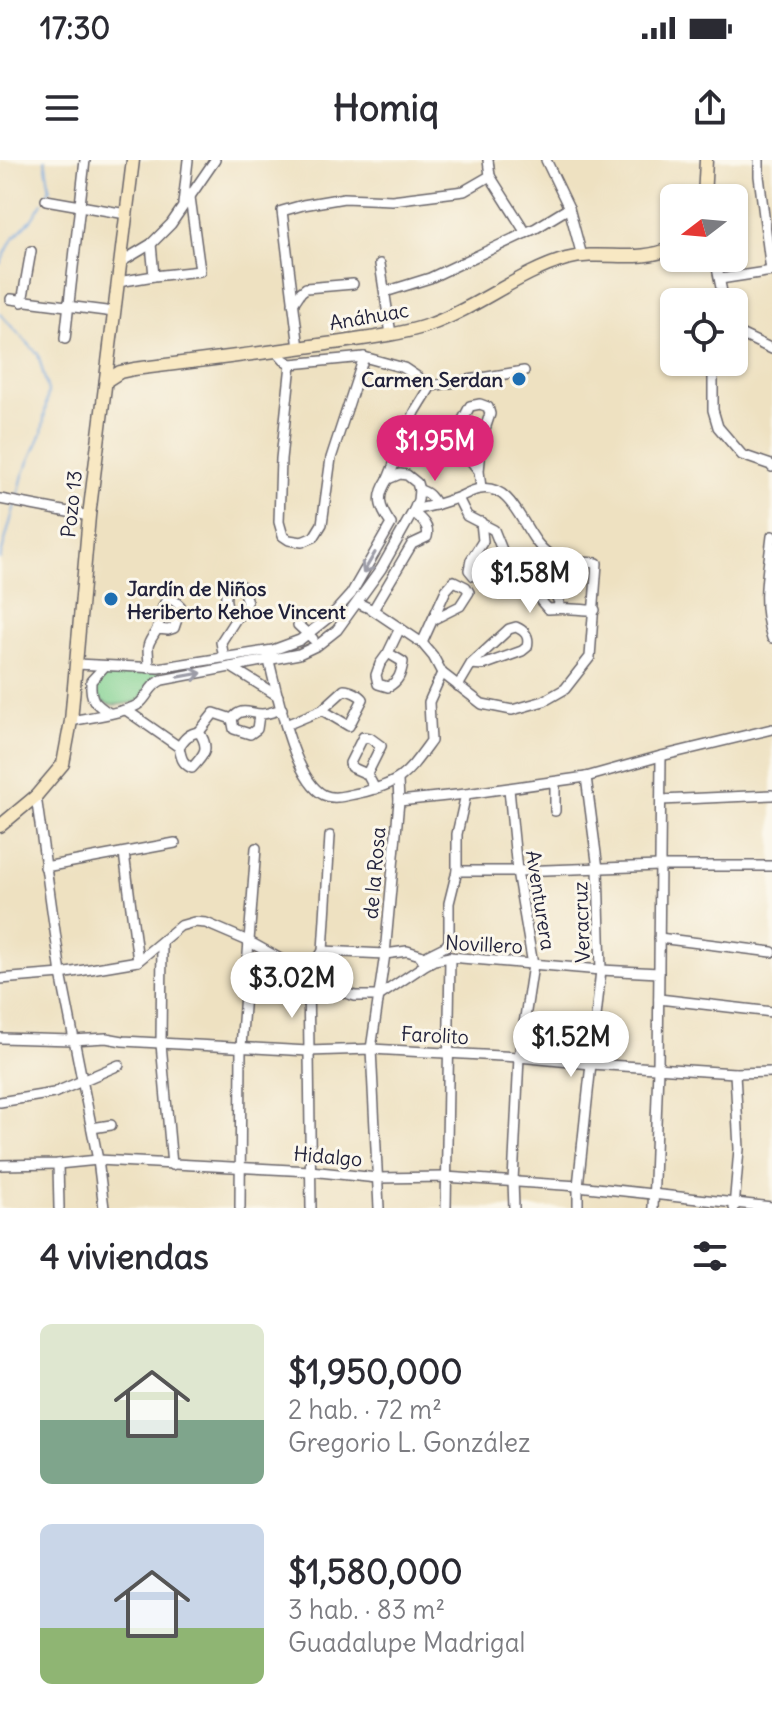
<!DOCTYPE html>
<html lang="es">
<head>
<meta charset="utf-8">
<style>
  :root { --surface:#fff; --page:#f7f7f7; --text:#2b2b33; --muted:#7c7c81; --accent:#db2777 }
  body { margin:0; font-family:Delius,sans-serif; background:var(--page); color:var(--text); height:100vh; display:flex; flex-direction:column; font-size:30px; white-space:nowrap }
  * { box-sizing:border-box; margin:0 }
  p { font-size:26px; color:var(--muted) }
  .icon { flex:none; width:44px; height:44px; fill:none; stroke:currentColor; stroke-width:2; stroke-linecap:round; stroke-linejoin:round }
  .map { position:relative; height:1048px; overflow:hidden }
  .side { display:flex; flex-direction:column; background:var(--surface); flex:1 }
  .side>* { flex:none }
  .needle { width:52px; rotate:254deg }
  .controls { position:absolute; left:660px; top:24px; display:grid; gap:16px }
  .controls a { display:grid; place-items:center; width:88px; height:88px; border-radius:12px; background:var(--surface); box-shadow:0 2px 6px #0004; font-size:40px }
  .price { position:absolute; translate:-50% -68px; padding:0 18px; border-radius:28px; background:#fff; color:#222; font-size:26px; line-height:52px; filter:drop-shadow(0 2px 4px #0008) }
  .price::after { content:''; position:absolute; left:50%; top:48px; width:24px; height:18px; margin-left:-12px; background:inherit; clip-path:polygon(0 0,100% 0,50% 100%) }
  .price.current { background:var(--accent); color:#fff }
  ul { padding:0; list-style:none }
  li { display:flex; align-items:center; gap:24px; height:200px; padding:0 40px }
  li span { display:grid; place-items:center; flex:none; width:224px; height:160px; border-radius:12px; color:#555 }
  li>.icon { margin-inline-start:auto }
  span .icon { width:96px; height:96px; fill:#fffc; stroke-width:1 }
  li b { font-size:34px }
  h2 { display:flex; justify-content:space-between; align-items:center; height:96px; padding:0 40px; font-size:34px }
  .status { display:flex; justify-content:space-between; align-items:center; height:56px; padding:0 40px; background:var(--surface); direction:ltr }
  .status svg { height:22px; fill:currentColor }
  header { display:flex; justify-content:space-between; align-items:center; height:104px; padding:0 40px; background:var(--surface); font-size:36px; font-weight:800 }
  .map>svg:first-child { display:block }
  .green { fill:#82d191; stroke:#527a66; stroke-width:2 }
  .lines { fill:none; stroke-linecap:round; stroke-linejoin:round }
  .stream { stroke:#71a4dd; stroke-width:2 }
  .minor-casing { stroke:#69656a; stroke-width:12 }
  .secondary-casing { stroke:#69656a; stroke-width:15 }
  .minor { stroke:#fff; stroke-width:9 }
  .secondary { stroke:#f8e8c3; stroke-width:12 }
  .oneway { stroke:#9c9ca7 }
  .poi-dot { fill:#1f6fb2; stroke:#fbf7ec; stroke-width:3 }
  .labels { text-anchor:middle; dominant-baseline:central; stroke-width:6; stroke-linejoin:round; paint-order:stroke }
  .street-label { font-size:20px; fill:#22223b; stroke:#fbf7ec }
  .poi-label { font-size:20px; font-weight:bold; fill:#22223b; stroke:#fbf7ec; text-anchor:end }
</style>
</head>
<body>
<div class="status"><b>17:30</b><svg viewBox="0 0 49 12"><path d="M0 12V9h3v3zM5 12V6h3v6zM10 12V3h3v9zM15 12V0h3v12zM26 1h20v11H26zM47 4h2v5h-2z"/></svg></div>
<header><svg class="icon" aria-label="menu" viewBox="0 0 24 24"><path d="M4 6h16M4 12h16M4 18h16"/></svg>Homiq<svg class="icon" aria-label="share" viewBox="0 0 24 24"><path d="M12 15V3M7 8l5-5 5 5M5 13v7h14v-7"/></svg></header>
<div class="map">
<svg width="772" height="1048" viewBox="0 0 772 1048">
  <rect width="100%" height="100%" fill="#fbf7ec"/>
  <filter id="ink" filterUnits="userSpaceOnUse"><feTurbulence type="fractalNoise" baseFrequency=".0125" numOctaves="2"/><feDisplacementMap in="SourceGraphic" scale="16" xChannelSelector="R" yChannelSelector="G"/><feConvolveMatrix kernelMatrix="1 2 1 2 8 2 1 2 1" color-interpolation-filters="sRGB"/></filter>
  <filter id="wash" filterUnits="userSpaceOnUse"><feTurbulence type="fractalNoise" baseFrequency=".006" numOctaves="4" result="noise"/><feDisplacementMap in="SourceGraphic" scale="32" xChannelSelector="R" yChannelSelector="G"/><feGaussianBlur stdDeviation="1.8" result="paint"/><feColorMatrix in="noise" values="0 0 0 0 0 0 0 0 0 0 0 0 0 0 0 0 0 1.4 0 .05"/><feComposite in="paint" operator="in"/></filter>
  <g filter="url(#wash)">
    <rect width="100%" height="100%" fill="#eee1c1"/>
    <path class="green" d="M102 511 158 512 160 514 149 525 139 541C118 546 97 551 94 523Z"/>
    <g class="lines">
      <g class="stream">
        <polyline points="45,0 50,29 45,37"/>
        <polyline points="0,104 13,78 32,59 42,43"/>
        <polyline points="0,154 38,194 48,231 42,273 23,315 17,339"/>
        <polyline points="0,399 15,345"/>
      </g>
    </g>
  </g>
  <g filter="url(#ink)">
    <g class="lines">
      <g class="minor-casing">
        <g id="minor">
          <polyline points="546,0 569,48 582,96"/>
          <polyline points="759,0 759,16 771,111"/>
          <polyline points="490,16 526,73"/>
          <polyline points="46,40 126,54"/>
          <polyline points="183,44 188,0"/>
          <polyline points="151,84 154,116"/>
          <polyline points="715,98 724,142"/>
          <polyline points="121,102 151,84 171,64 215,0"/>
          <polyline points="380,104 391,174"/>
          <polyline points="720,119 772,111"/>
          <polyline points="118,122 154,116 200,111 190,37"/>
          <polyline points="385,132 430,118 536,68 569,48"/>
          <polyline points="11,139 114,152"/>
          <polyline points="22,142 31,91"/>
          <polyline points="293,144 301,132 306,128 353,124"/>
          <polyline points="734,171 772,189"/>
          <polyline points="65,179 85,0"/>
          <polyline points="299,188 282,51 303,45 344,38 392,40 464,31 490,16 488,0"/>
          <polyline points="277,192 284,200 291,204 364,197 404,208 431,226 524,211"/>
          <polyline points="716,202 713,217 713,250 718,267 742,295 771,305 772,307"/>
          <polyline points="291,204 281,299 279,362 283,376 289,380 302,382 314,377 322,364 331,298 364,197"/>
          <polyline points="479,311 482,278 490,254 488,247 480,244 470,246 460,265 458,276 460,287 479,311 481,328"/>
          <polyline points="388,319 415,252 431,226"/>
          <path d="M419 330C428 332 432 337 436 345"/>
          <polyline points="458,338 467,356 494,370 502,390 502,400 492,414 487,417 474,416 469,410 471,400 483,381 481,362"/>
          <polyline points="0,339 89,356"/>
          <path d="M772 376C768 412 760 442 772 478"/>
          <path d="M358 443 373 450 422 483 433 496 442 513 482 544 512 550 544 541 565 529 590 497 597 403C582 402 562 403 549 394 524 379 516 323 480 329 472 330 464 335 457 338 443 343 429 347 414 350"/>
          <path d="M558 448 559 442 554 432 545 433 541 441 548 449C563 447 579 450 595 450"/>
          <path d="M373 450 412 384 427 377C430 366 421 359 413 352"/>
          <polyline points="298,465 313,479"/>
          <polyline points="422,483 446,430 454,421 466,427 469,432 460,446 434,459"/>
          <path d="M388 493 403 502C401 514 399 521 388 527L378 524 376 515 380 504 388 493 400 468"/>
          <path d="M224 498 221 482 237 457 244 452 247 442 242 426 229 423C224 438 223 446 237 457"/>
          <path d="M269 501C277 532 294 621 324 635 335 640 347 635 359 633 402 623 406 615 431 581L429 542 442 513"/>
          <path d="M104 507 91 521C90 540 94 543 109 553"/>
          <polyline points="231,507 278,536"/>
          <path d="M149 508C149 501 148 494 148 487 149 480 154 476 157 469 161 458 162 425 181 447L174 468 168 470 157 469"/>
          <path d="M458 526 471 504 509 469 516 467C525 471 530 476 527 487L522 491 483 505 471 504"/>
          <path d="M126 550 179 587C181 597 182 604 192 608 205 594 210 588 199 572 189 573 184 579 179 587"/>
          <path d="M259 555 257 569 250 574 234 569 232 559C242 546 249 554 262 554 268 554 275 551 282 549"/>
          <path d="M71 561C85 558 131 552 140 543 149 535 150 525 162 520L299 494 318 485 337 470 381 409 414 350 418 340 419 330 417 323 407 315 400 314 388 319C376 337 379 347 391 364L351 434 333 454 300 480 273 490 158 508 76 504"/>
          <path d="M286 565 322 550 344 530C350 530 360 535 363 539L349 566 322 550"/>
          <polyline points="199,572 214,553 232,559"/>
          <polyline points="367,614 381,586 370,578 363,577 350,603 351,607 367,614 375,629"/>
          <polyline points="509,629 517,711 533,805 519,897 513,1021 514,1048"/>
          <polyline points="36,636 61,814 98,1000 104,1048"/>
          <polyline points="661,640 772,635"/>
          <polyline points="399,641 466,634 586,617 661,596 772,569"/>
          <polyline points="555,651 555,622"/>
          <polyline points="124,693 138,801"/>
          <polyline points="45,707 175,683"/>
          <polyline points="457,711 517,711 660,706 772,706"/>
          <polyline points="659,778 772,792"/>
          <polyline points="162,782 161,884 172,1005"/>
          <polyline points="323,791 385,794 407,791 420,795 424,802"/>
          <polyline points="422,798 446,786 449,781 449,743 457,711 457,674 466,634"/>
          <polyline points="0,819 61,814 138,801 180,766 194,762 206,763 248,781 336,830 355,836 379,836 425,805 434,800 450,797 601,810 659,813"/>
          <polyline points="659,839 772,852"/>
          <polyline points="0,878 73,880 106,878 123,881 308,891 371,889 519,897 591,904 735,913 772,912"/>
          <polyline points="0,942 54,933 119,905"/>
          <polyline points="92,968 111,965"/>
          <polyline points="58,1004 59,1048"/>
          <polyline points="0,1005 58,1004 98,1000 310,1011 377,1018 445,1017 578,1026 772,1047"/>
          <polyline points="240,1048 241,887 256,688"/>
          <polyline points="311,1048 308,815 323,791 330,676"/>
          <polyline points="379,1048 371,889 385,794 399,641 398,621"/>
          <polyline points="446,1048 450,797"/>
          <polyline points="578,1048 578,1026 601,810 598,709 586,617"/>
          <polyline points="653,1048 658,908 661,596"/>
          <polyline points="734,1048 739,989 735,913"/>
        </g>
      </g>
      <g class="secondary-casing">
        <g id="secondary">
          <polyline points="704,38 706,0"/>
          <path d="M106 221 120 212 134 209C199 201 263 193 327 184 361 179 396 176 429 165 475 149 520 112 566 99 603 89 637 105 674 87"/>
          <polyline points="0,666 36,636 63,604 71,561 89,356 133,0"/>
        </g>
      </g>
      <use href="#minor" class="minor"/>
      <use href="#secondary" class="secondary"/>
    </g>
    <defs><path id="oneway-shaft" d="M-6 0H5M1.5-3L5.5 0L1.5 3" fill="none" stroke-width="1.6" stroke-linecap="round" stroke-linejoin="round" transform="scale(2)"/></defs>
    <g class="oneway">
      <use href="#oneway-shaft" transform="translate(369 403) rotate(120)"/>
      <use href="#oneway-shaft" transform="translate(190 515) rotate(-10)"/>
    </g>
  </g>
  <g class="poi-dot">
    <circle cx="519" cy="219" r="8"/>
    <circle cx="111" cy="439" r="8"/>
  </g>
  <g class="labels">
    <g class="street-label">
      <text transform="translate(369 156) rotate(-10)">Anáhuac</text>
      <text transform="translate(71 344) rotate(-84)">Pozo 13</text>
      <text transform="translate(374 713) rotate(-85)">de la Rosa</text>
      <text transform="translate(541 740) rotate(81)">Aventurera</text>
      <text transform="translate(581 762) rotate(-92)">Veracruz</text>
      <text transform="translate(484 784) rotate(3)">Novillero</text>
      <text transform="translate(435 875) rotate(3)">Farolito</text>
      <text transform="translate(328 996) rotate(5)">Hidalgo</text>
    </g>
    <g class="poi-label">
      <text x="503" y="219">Carmen Serdan</text>
      <text x="127" y="428" text-anchor="start">Jardín de Niños<tspan x="127" dy="23">Heriberto Kehoe Vincent</tspan></text>
    </g>
  </g>
</svg>
<div class="controls">
<a><svg class="needle" viewBox="-14 -14 28 28"><path d="M0-13l5 13h-10z" fill="#e53935"/><path d="M0 13l5-13h-10z" fill="#7c7c81"/></svg></a>
<a><svg class="icon" aria-label="locate" viewBox="0 0 24 24"><circle cx="12" cy="12" r="6"/><path d="M12 2v4M12 18v4M2 12h4M18 12h4"/></svg></a>
</div>
<b class="price current" style="left:435px;top:323px">$1.95M</b>
<b class="price" style="left:530px;top:455px">$1.58M</b>
<b class="price" style="left:292px;top:860px">$3.02M</b>
<b class="price" style="left:571px;top:919px">$1.52M</b>
</div>
<section class="side">
<h2>4 viviendas<svg class="icon" aria-label="filters" viewBox="0 0 24 24"><path d="M4 7h16M4 17h16"/><circle cx="9" cy="7" r="2"/><circle cx="15" cy="17" r="2"/></svg></h2>
<ul>
<li><span style="background:linear-gradient(#dfe7d0 60%,#7fa58c 0)"><svg class="icon" aria-label="home" viewBox="0 0 24 24"><path d="M3 11l9-7 9 7M6 9v11h12V9"/></svg></span><div><b>$1,950,000</b><p>2 hab. · 72 m²</p><p>Gregorio L. González</p></div></li>
<li><span style="background:linear-gradient(#c9d6e8 65%,#8fb573 0)"><svg class="icon" aria-label="home" viewBox="0 0 24 24"><path d="M3 11l9-7 9 7M6 9v11h12V9"/></svg></span><div><b>$1,580,000</b><p>3 hab. · 83 m²</p><p>Guadalupe Madrigal</p></div></li>
</ul>
</section>
</body>
</html>
